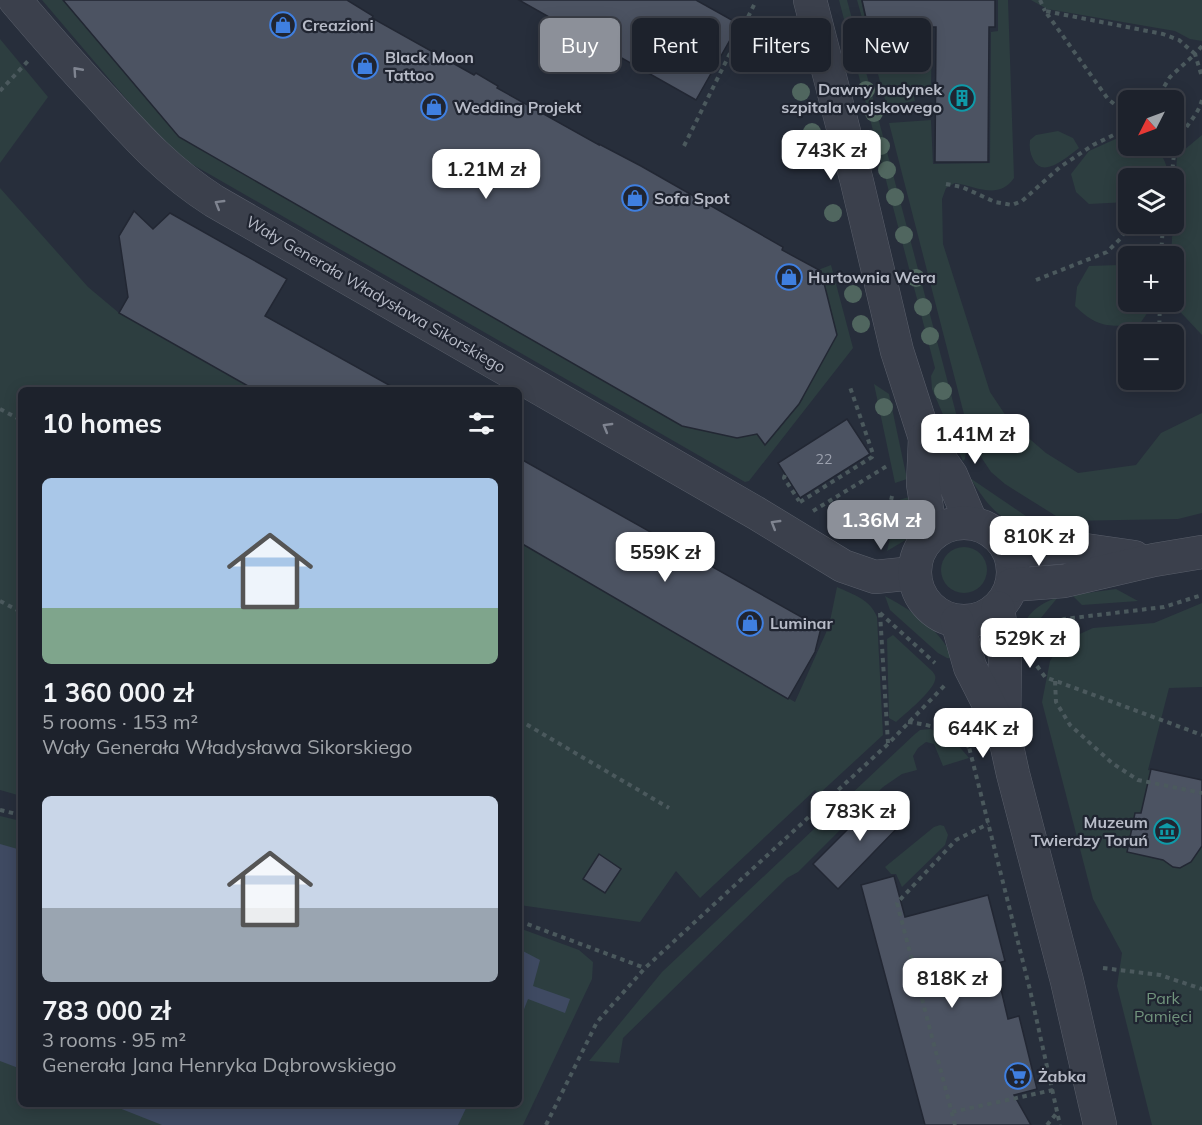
<!DOCTYPE html>
<html lang="en">
<head>
<meta charset="utf-8">
<style>
  :root { --surface:#1d222c; --page:#2a2f38; --text:#f1f3f6; --muted:#a0a4a9; --line:#3b3f48; --accent:#8c9099 }
  body { margin:0; font-family:Mulish,sans-serif; background:var(--page); color:var(--text); height:100vh; display:flex; flex-direction:column; font-size:22px; white-space:nowrap }
  * { box-sizing:border-box; margin:0 }
  p { font-size:20px; color:var(--muted) }
  .icon { flex:none; width:33px; height:33px; fill:none; stroke:currentColor; stroke-width:2; stroke-linecap:round; stroke-linejoin:round }
  .map { position:relative; flex:1; overflow:hidden }
  .sheet { position:absolute; left:18px; top:387px; width:504px; height:720px; display:flex; flex-direction:column; background:var(--surface); border-radius:9px; box-shadow:0 3px 15px #0003,0 0 0 2px var(--line) }
  .sheet>* { flex:none }
  .top-card { position:absolute; left:540px; top:18px; width:570px; height:54px; display:flex; gap:12px }
  .needle { width:39px; rotate:228deg }
  .fabs { position:absolute; left:1118px; top:90px; display:grid; gap:12px }
  .fabs a { display:grid; place-items:center; width:66px; height:66px; border-radius:9px; background:var(--surface); box-shadow:0 3px 15px #0003,0 0 0 2px var(--line); font-size:30px }
  .price { position:absolute; translate:-50% -51px; padding:0 14px; border-radius:12px; background:#fff; color:#222; font-size:20px; line-height:39px; filter:drop-shadow(0 2px 3px #0008) }
  .price::after { content:''; position:absolute; left:50%; top:36px; width:18px; height:14px; margin-left:-9px; background:inherit; clip-path:polygon(0 0,100% 0,50% 100%) }
  .price.active { background:var(--accent); color:#fff }
  ul { padding:0; list-style:none }
  li { display:grid; align-content:center; gap:12px; height:318px; padding:0 24px }
  li span { display:grid; place-items:center; height:186px; border-radius:9px; color:#555 }
  li>.icon { margin-inline-start:auto }
  span .icon { width:108px; height:108px; fill:#fffc; stroke-width:1 }
  li b { font-size:26px }
  h2 { display:flex; justify-content:space-between; align-items:center; height:72px; padding:0 24px; font-size:26px }
  .chip { padding:0 21px; border-radius:9px; background:var(--surface); box-shadow:0 3px 15px #0003,0 0 0 2px var(--line); font-size:21px; line-height:54px }
  .chip.active { background:var(--accent); color:#fff }
  .map>svg:first-child { display:block }
  .green { fill:#2d3e40 }
  .water { fill:#3f4a62 }
  .building { fill:#4c5362; stroke:#222733; stroke-width:1.5 }
  .lines { fill:none; stroke-linecap:round; stroke-linejoin:round }
  .minor-casing { stroke:#595e6a; stroke-width:34 }
  .path { stroke:#4b595d; stroke-width:4; stroke-dasharray:4.5 4.5; stroke-linecap:butt }
  .minor { stroke:#3b404c; stroke-width:33 }
  .tree { fill:#50665f }
  .oneway { stroke:#7f8490 }
  .labels { text-anchor:middle; dominant-baseline:central; stroke-width:4.5; stroke-linejoin:round; paint-order:stroke }
  .number-label { font-size:14px; fill:#9ca1ae }
  .poi-label { font-size:16px; font-weight:bold; fill:#b7bbc7; stroke:#202531; text-anchor:start }
  .street-label { font-size:16px; fill:#b7bbc7; stroke:#202531 }
  .park-label { font-size:16px; fill:#71947d; stroke:#202531 }
</style>
</head>
<body>
<div class="map">
<svg width="1202" height="1125" viewBox="0 0 1202 1125">
  <rect width="100%" height="100%" fill="#272e3b"/>
  <g class="green">
    <polygon points="42,0 135,0 765,432 789,416 803,399 793,394 818,270 831,265 853,348 749,481 745,482 183,159 162,141"/>
    <polygon points="839,0 847,0 966,451 965,459 963,461 932,389 931,376 935,368"/>
    <polygon points="857,0 861,0 869,37 887,37 887,43 900,41 902,47 915,57 921,56 923,52 920,47 914,46 906,34 896,34 892,30 932,30 931,91 913,93 915,101 887,106"/>
    <path d="M998 0H1008L1014 178C999 200 977 187 955 183L946 188 942 199 943 244 990 392 1010 422 1046 453 1078 473 1136 465 1161 433 1202 413V513L1178 519 1064 521 1005 484 991 472 981 457 966 422 889 123 931 120 933 164 990 163 991 32 998 31Z"/>
    <polygon points="1031,0 1202,0 1202,41 1190,39 1175,31 1047,9"/>
    <polygon points="0,39 48,97 0,163"/>
    <path d="M1058 131 1073 138 1079 148C1068 156 1043 180 1033 159 1030 153 1029 147 1030 140L1036 135Z"/>
    <polygon points="1202,135 1202,335 1171,302 1173,302 1173,256 1171,256 1177,156"/>
    <path d="M1122 136H1128V146C1134 146 1143 144 1149 146 1163 149 1167 166 1169 178H1128V202L1089 204 1076 192 1071 174 1089 151Z"/>
    <polygon points="0,188 88,287 119,313 255,390 21,390 21,796 0,790"/>
    <path d="M1119 265 1128 267V302H1151L1150 309 1139 325C1108 326 1099 329 1075 306L1077 287 1089 266Z"/>
    <polygon points="874,384 889,394 907,479 895,483"/>
    <path d="M970 478 1048 531C1003 524 994 515 970 478Z"/>
    <polygon points="912,496 909,538 887,551 899,500"/>
    <path d="M523 544 795 702 829 626 837 587C854 595 870 599 877 617L883 735 819 794 815 790 700 898 676 871 640 922 519 905V551Z"/>
    <circle cx="964" cy="570" r="23"/>
    <polygon points="1116,589 1138,601 1082,605 1072,595"/>
    <path d="M885 596C916 613 937 627 954 659L947 658 938 653 890 610Z"/>
    <path d="M1058 597 1018 646C1024 617 1030 608 1058 597Z"/>
    <polygon points="1202,603 1202,687 1169,688 1148,770 1202,782 1202,1125 1152,1125 1117,986 1122,953 1093,899 1042,702 1050,661 1062,642 1093,628 1154,623"/>
    <path d="M893 635 932 671C935 675 936 676 935 680 933 691 905 714 896 722L889 718 887 639Z"/>
    <path d="M930 729C948 735 957 743 969 758L943 766 934 744 926 742 918 748 913 756 917 770 902 774 883 787 798 872 787 878 623 1038 619 1063 589 1061 662 972 915 734 920 730Z"/>
    <polygon points="0,816 21,821 21,1104 519,1104 519,928 579,950 593,962 592,979 523,1125 0,1125"/>
    <polygon points="940,825 944,826 948,835 945,845 902,887 896,874 891,874 885,867 934,827"/>
  </g>
  <g class="water">
    <polygon points="0,844 21,850 21,1069 0,1061"/>
    <polygon points="519,949 540,960 533,986 570,999 565,1013 528,999 519,1022"/>
    <polygon points="109,1104 468,1104 458,1125 162,1125"/>
  </g>
  <g class="building">
    <polygon points="63,0 347,0 373,16 372,18 474,75 476,73 498,86 497,88 599,145 599,144 641,166 783,247 782,250 821,271 837,335 799,404 765,445 757,434 737,438 682,426 179,137"/>
    <polygon points="519,0 696,0 739,24 696,100"/>
    <polygon points="862,0 995,0 995,27 989,27 988,162 935,162 936,27 868,27"/>
    <polygon points="134,211 153,229 170,213 287,279 265,316 398,390 255,390 119,313 128,297 119,236"/>
    <polygon points="847,419 870,454 800,498 778,463"/>
    <polygon points="519,458 821,628 815,652 788,699 519,542"/>
    <polygon points="1151,769 1202,780 1202,846 1191,862 1180,868 1173,867 1163,860 1127,852 1135,813 1141,813"/>
    <polygon points="882,795 906,819 838,889 813,864"/>
    <polygon points="599,854 621,869 605,893 583,879"/>
    <polygon points="894,876 905,917 988,895 1005,961 995,964 1008,1019 1019,1016 1037,1089 1014,1095 1031,1125 925,1125 861,885"/>
  </g>
  <g class="lines">
    <g class="minor-casing">
      <g id="minor">
        <path d="M15 0C43 33 71 65 100 96 137 137 167 171 214 201L756 513 843 566 875 577 914 573"/>
        <polyline points="810,0 857,182 897,351 925,438 951,475 971,522"/>
        <polyline points="925,438 923,484 931,534"/>
        <circle cx="964" cy="572" r="49"/>
        <polyline points="1010,552 1064,547 1134,557"/>
        <polyline points="1012,585 1064,581 1154,560 1202,552"/>
        <polyline points="998,608 1005,658 1004,733 1013,774 1067,981 1100,1125"/>
        <polyline points="957,621 970,667 1002,730"/>
      </g>
    </g>
    <g class="path">
      <polyline points="1040,0 1045,11"/>
      <polyline points="1202,46 1195,54 1202,77"/>
      <polyline points="0,91 28,61"/>
      <polyline points="1128,115 1108,99 1045,11 1163,34 1179,40 1195,54 1170,77 1156,100"/>
      <polyline points="684,146 756,1"/>
      <polyline points="1160,146 1173,157"/>
      <path d="M1172 178C1173 164 1173 150 1180 137 1187 124 1198 115 1202 100"/>
      <polyline points="946,184 962,187 995,202 1012,205 1022,201 1060,167 1093,145 1128,128"/>
      <polyline points="1161,256 1163,224"/>
      <polyline points="1036,280 1107,252 1120,239 1130,224"/>
      <polyline points="1159,334 1160,302"/>
      <polyline points="0,409 21,420"/>
      <polyline points="785,475 784,478 799,501"/>
      <polyline points="800,502 872,457 873,454 850,387"/>
      <polyline points="813,511 887,466"/>
      <polyline points="882,544 892,496"/>
      <polyline points="0,601 21,612"/>
      <polyline points="880,613 935,663"/>
      <polyline points="880,613 888,743"/>
      <polyline points="1034,641 1049,624 1064,619 1164,607 1202,595"/>
      <polyline points="1037,666 1045,677 1202,735"/>
      <polyline points="1055,681 1056,702 1070,725 1112,763 1138,780 1202,793"/>
      <polyline points="519,720 669,808"/>
      <path d="M908 722C935 725 947 731 969 747"/>
      <polyline points="965,731 1030,990 1060,1125"/>
      <polyline points="0,810 21,815"/>
      <polyline points="519,921 645,968"/>
      <polyline points="1103,968 1160,975 1202,989"/>
      <polyline points="952,1112 1053,1090"/>
      <polyline points="546,1125 597,1022 645,968 888,744 945,685"/>
      <polyline points="955,1125 897,903 956,840 988,824"/>
      <polyline points="1047,1125 1056,1114"/>
    </g>
    <use href="#minor" class="minor"/>
  </g>
  <g class="tree">
    <circle cx="787" cy="25" r="9"/>
    <circle cx="856" cy="45" r="9"/>
    <circle cx="793" cy="61" r="9"/>
    <circle cx="866" cy="90" r="9"/>
    <circle cx="801" cy="92" r="9"/>
    <circle cx="874" cy="113" r="9"/>
    <circle cx="812" cy="132" r="9"/>
    <circle cx="881" cy="146" r="9"/>
    <circle cx="887" cy="170" r="9"/>
    <circle cx="895" cy="197" r="9"/>
    <circle cx="833" cy="213" r="9"/>
    <circle cx="904" cy="235" r="9"/>
    <circle cx="916" cy="278" r="9"/>
    <circle cx="853" cy="294" r="9"/>
    <circle cx="923" cy="307" r="9"/>
    <circle cx="861" cy="324" r="9"/>
    <circle cx="930" cy="336" r="9"/>
    <circle cx="943" cy="391" r="9"/>
    <circle cx="884" cy="407" r="9"/>
  </g>
  <defs><path id="oneway-chevron" d="M-2-3.5L2.5 0L-2 3.5" fill="none" stroke-width="1.6" stroke-linecap="round" stroke-linejoin="round" transform="scale(1.5)"/></defs>
  <g class="oneway">
    <use href="#oneway-chevron" transform="translate(77 71) rotate(-132)"/>
    <use href="#oneway-chevron" transform="translate(219 204) rotate(-149)"/>
    <use href="#oneway-chevron" transform="translate(607 427) rotate(-150)"/>
    <use href="#oneway-chevron" transform="translate(775 524) rotate(-149)"/>
  </g>
  <defs>
    <g id="shop-ring" transform="scale(1.35)"><circle r="9.5" fill="#202531" stroke="#3f7fe0" stroke-width="1.5"/><path d="M-5-2.5h2.3a2.7 3.5 0 0 1 5.4 0H5L5.5 6h-11ZM-1.5-2.5h3a1.5 2.3 0 0 0-3 0Z" fill="#3f7fe0"/></g>
    <g id="building-ring" transform="scale(1.35)"><circle r="9.5" fill="#202531" stroke="#0f9aa8" stroke-width="1.5"/><path d="M-4-6H4V6H1V3H-1V6H-4ZM-2.5-4.3h1.7v1.8h-1.7ZM.8-4.3h1.7v1.8H.8ZM-2.5-1h1.7V.8h-1.7ZM.8-1h1.7V.8H.8Z" fill="#0f9aa8"/></g>
    <g id="museum-ring" transform="scale(1.35)"><circle r="9.5" fill="#202531" stroke="#0f9aa8" stroke-width="1.5"/><path d="M0-6L6-3V-2H-6V-3ZM-5-1h2V3h-2ZM-1-1h2V3h-2ZM3-1h2V3H3ZM-6 4H6V6H-6Z" fill="#0f9aa8"/></g>
    <g id="supermarket-ring" transform="scale(1.35)"><circle r="9.5" fill="#202531" stroke="#3f7fe0" stroke-width="1.5"/><path d="M-6-5.5h2.5l.6 2H6L4.5 2H-2.5L-4.4-4H-6ZM-1.5 3.2a1.3 1.3 0 1 0 .1 0ZM3 3.2a1.3 1.3 0 1 0 .1 0Z" fill="#3f7fe0"/></g>
  </defs>
  <g fill-rule="evenodd">
    <use href="#shop-ring" x="283" y="25"/>
    <use href="#shop-ring" x="365" y="66"/>
    <use href="#building-ring" x="962" y="98"/>
    <use href="#shop-ring" x="434" y="107"/>
    <use href="#shop-ring" x="635" y="198"/>
    <use href="#shop-ring" x="789" y="277"/>
    <use href="#shop-ring" x="750" y="623"/>
    <use href="#museum-ring" x="1167" y="831"/>
    <use href="#supermarket-ring" x="1018" y="1076"/>
  </g>
  <g class="labels">
    <g class="number-label">
      <text x="824" y="459">22</text>
    </g>
    <g class="poi-label">
      <text x="302" y="25">Creazioni</text>
      <text x="385" y="57">Black Moon<tspan x="385" dy="18">Tattoo</tspan></text>
      <text x="942" y="89" text-anchor="end">Dawny budynek<tspan x="942" dy="18">szpitala wojskowego</tspan></text>
      <text x="454" y="107">Wedding Projekt</text>
      <text x="654" y="198">Sofa Spot</text>
      <text x="808" y="277">Hurtownia Wera</text>
      <text x="770" y="623">Luminar</text>
      <text x="1148" y="822" text-anchor="end">Muzeum<tspan x="1148" dy="18">Twierdzy Toruń</tspan></text>
      <text x="1038" y="1076">Żabka</text>
    </g>
    <g class="street-label">
      <text transform="translate(376 294) rotate(30)">Wały Generała Władysława Sikorskiego</text>
    </g>
    <g class="park-label">
      <text x="1163" y="998">Park<tspan x="1163" dy="18">Pamięci</tspan></text>
    </g>
  </g>
</svg>
<div class="fabs">
<a><svg class="needle" viewBox="-14 -14 28 28"><path d="M0-13l5 13h-10z" fill="#e53935"/><path d="M0 13l5-13h-10z" fill="#a0a4a9"/></svg></a>
<a><svg class="icon" aria-label="layers" viewBox="0 0 24 24"><path d="M12 4l9 5-9 5-9-5zM3 14l9 5 9-5"/></svg></a>
<a>+</a>
<a>−</a>
</div>
<b class="price" style="left:831px;top:181px">743K zł</b>
<b class="price" style="left:486px;top:200px">1.21M zł</b>
<b class="price" style="left:975px;top:465px">1.41M zł</b>
<b class="price active" style="left:881px;top:551px">1.36M zł</b>
<b class="price" style="left:1039px;top:567px">810K zł</b>
<b class="price" style="left:665px;top:583px">559K zł</b>
<b class="price" style="left:1030px;top:669px">529K zł</b>
<b class="price" style="left:983px;top:759px">644K zł</b>
<b class="price" style="left:860px;top:842px">783K zł</b>
<b class="price" style="left:952px;top:1009px">818K zł</b>
<div class="top-card">
<a class="chip active">Buy</a>
<a class="chip">Rent</a>
<a class="chip">Filters</a>
<a class="chip">New</a>
</div>
<section class="sheet">
<h2>10 homes<svg class="icon" aria-label="filters" viewBox="0 0 24 24"><path d="M4 7h16M4 17h16"/><circle cx="9" cy="7" r="2"/><circle cx="15" cy="17" r="2"/></svg></h2>
<ul>
<li><span style="background:linear-gradient(#a9c7e8 70%,#7fa58c 0)"><svg class="icon" aria-label="home" viewBox="0 0 24 24"><path d="M3 11l9-7 9 7M6 9v11h12V9"/></svg></span><div><b>1 360 000 zł</b><p>5 rooms · 153 m²</p><p>Wały Generała Władysława Sikorskiego</p></div></li>
<li><span style="background:linear-gradient(#c9d6e8 60%,#9aa5b1 0)"><svg class="icon" aria-label="home" viewBox="0 0 24 24"><path d="M3 11l9-7 9 7M6 9v11h12V9"/></svg></span><div><b>783 000 zł</b><p>3 rooms · 95 m²</p><p>Generała Jana Henryka Dąbrowskiego</p></div></li>
</ul>
</section>
</div>
</body>
</html>
